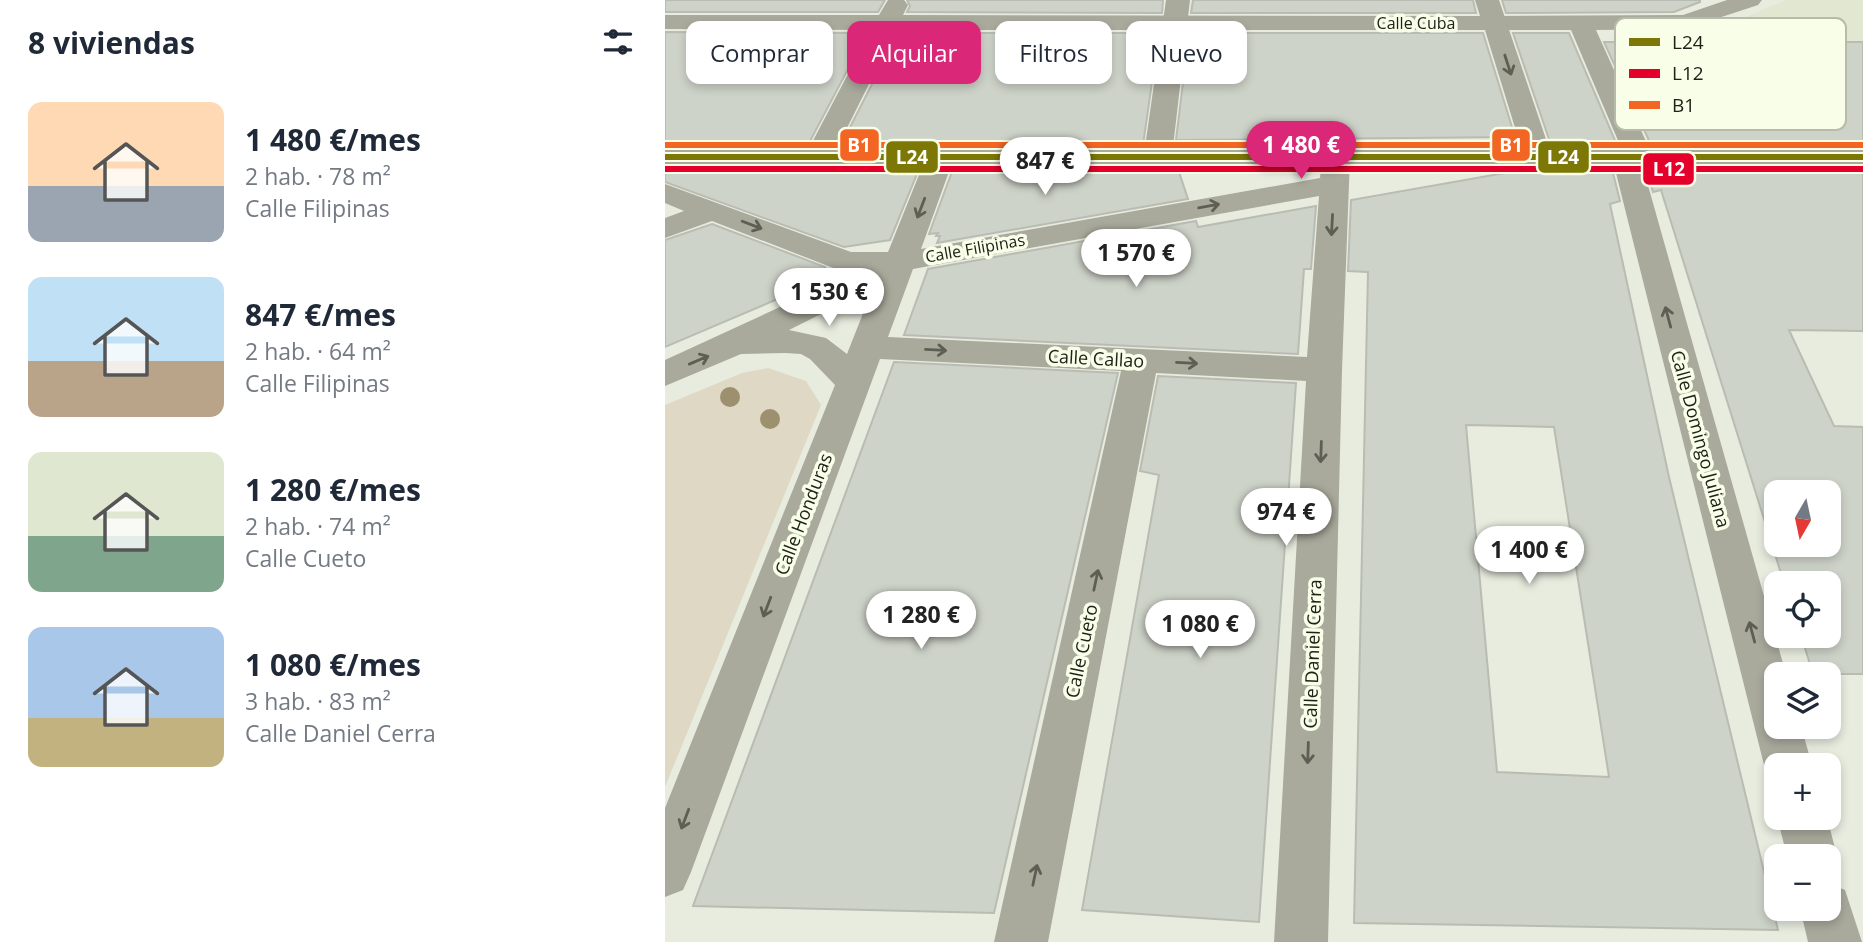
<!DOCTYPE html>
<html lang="es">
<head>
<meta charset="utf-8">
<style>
  :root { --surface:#fff; --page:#f2f2f3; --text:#1f2937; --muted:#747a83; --accent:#db2777 }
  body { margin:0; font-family:"Open Sans",sans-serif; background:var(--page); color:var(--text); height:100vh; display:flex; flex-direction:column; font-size:26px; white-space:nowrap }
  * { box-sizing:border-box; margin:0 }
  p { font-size:23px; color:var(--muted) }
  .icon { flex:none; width:38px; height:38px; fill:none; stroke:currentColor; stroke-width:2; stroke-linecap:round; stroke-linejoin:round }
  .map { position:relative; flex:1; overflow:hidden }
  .sheet { display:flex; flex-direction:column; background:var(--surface); width:665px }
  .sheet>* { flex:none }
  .hud { position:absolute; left:21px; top:21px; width:665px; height:63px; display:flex; gap:14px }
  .needle { width:46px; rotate:189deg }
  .tools { position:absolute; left:1099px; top:480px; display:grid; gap:14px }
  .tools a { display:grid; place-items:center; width:77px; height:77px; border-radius:14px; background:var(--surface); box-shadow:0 4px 10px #0003; font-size:35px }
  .price { position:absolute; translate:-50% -60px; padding:0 16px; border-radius:24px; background:#fff; color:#222; font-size:23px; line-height:46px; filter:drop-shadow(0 2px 4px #0008) }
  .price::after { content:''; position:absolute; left:50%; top:42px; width:21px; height:16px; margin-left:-10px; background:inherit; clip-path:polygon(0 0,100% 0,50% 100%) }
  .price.active { background:var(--accent); color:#fff }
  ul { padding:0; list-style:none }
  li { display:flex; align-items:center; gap:21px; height:175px; padding:0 28px }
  li span { display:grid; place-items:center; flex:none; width:196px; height:140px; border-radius:14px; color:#555 }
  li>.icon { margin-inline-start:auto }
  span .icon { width:84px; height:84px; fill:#fffc; stroke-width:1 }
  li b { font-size:30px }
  h2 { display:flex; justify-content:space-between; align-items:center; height:84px; padding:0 28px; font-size:30px }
  .chip { padding:0 24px; border-radius:14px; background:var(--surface); box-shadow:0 4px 10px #0003; font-size:24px; line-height:63px }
  .chip.active { background:var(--accent); color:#fff }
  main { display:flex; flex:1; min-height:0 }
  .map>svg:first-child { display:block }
  .built { fill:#e1e7d1 }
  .green { fill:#ded8c4 }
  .building { fill:#ced3c9; stroke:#b8bcb2; stroke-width:2; fill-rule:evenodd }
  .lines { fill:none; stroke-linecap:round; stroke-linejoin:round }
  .pedestrian { fill:#a9a99c; fill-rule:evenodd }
  .minor { fill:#a9a99c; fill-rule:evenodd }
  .tertiary { fill:#a9a99c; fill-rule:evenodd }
  .bus-1-casing { stroke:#f8fee8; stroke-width:10 }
  .bus-2-casing { stroke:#f8fee8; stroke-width:10 }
  .bus-3-casing { stroke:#f8fee8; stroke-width:10 }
  .bus-1 { stroke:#7d7805; stroke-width:6 }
  .bus-2 { stroke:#e4002b; stroke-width:6 }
  .bus-3 { stroke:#f26522; stroke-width:6 }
  .tree { fill:#9c906f }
  .oneway { stroke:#5e5f54 }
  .labels { text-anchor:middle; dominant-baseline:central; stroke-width:7; stroke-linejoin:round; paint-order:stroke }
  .far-street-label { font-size:16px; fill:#20221a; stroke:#f8fee8 }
  .street-label { font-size:18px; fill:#20221a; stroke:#f8fee8 }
  .key { fill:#f8fee8; stroke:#b7bcaa; stroke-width:2 }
  .key-label { font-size:19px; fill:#20221a }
  .line-badge { stroke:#f8fee8; stroke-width:2.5 }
  .badge-label { font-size:19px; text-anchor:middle; font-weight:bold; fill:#fff }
</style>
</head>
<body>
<main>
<section class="sheet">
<h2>8 viviendas<svg class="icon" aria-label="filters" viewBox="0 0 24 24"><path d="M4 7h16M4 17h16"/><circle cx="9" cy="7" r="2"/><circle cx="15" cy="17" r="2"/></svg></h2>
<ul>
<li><span style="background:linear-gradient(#ffd9b3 60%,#9aa5b1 0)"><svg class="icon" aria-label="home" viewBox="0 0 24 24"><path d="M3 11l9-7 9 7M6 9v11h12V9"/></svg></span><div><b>1 480 €/mes</b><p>2 hab. · 78 m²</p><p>Calle Filipinas</p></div></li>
<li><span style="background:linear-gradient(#bfe0f5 60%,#b9a48a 0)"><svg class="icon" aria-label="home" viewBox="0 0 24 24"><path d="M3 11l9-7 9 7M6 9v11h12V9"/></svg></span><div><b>847 €/mes</b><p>2 hab. · 64 m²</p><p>Calle Filipinas</p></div></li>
<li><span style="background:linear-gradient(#dfe7d0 60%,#7fa58c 0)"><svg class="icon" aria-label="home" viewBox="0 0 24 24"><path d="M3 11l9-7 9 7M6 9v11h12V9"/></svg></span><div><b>1 280 €/mes</b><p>2 hab. · 74 m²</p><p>Calle Cueto</p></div></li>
<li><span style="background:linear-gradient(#a9c7e8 65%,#c2b280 0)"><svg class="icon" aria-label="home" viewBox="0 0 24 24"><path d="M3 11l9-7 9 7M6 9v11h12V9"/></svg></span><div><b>1 080 €/mes</b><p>3 hab. · 83 m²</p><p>Calle Daniel Cerra</p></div></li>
</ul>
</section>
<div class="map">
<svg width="1198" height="942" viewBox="0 0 1198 942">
  <rect width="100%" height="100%" fill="#e8ecdf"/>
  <polygon class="built" points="1121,0 1198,0 1198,139 997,141 947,38 1034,37"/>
  <polygon class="green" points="103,368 141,381 156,405 0,787 0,405 77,373"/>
  <g class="building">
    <polygon points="0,0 220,0 213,12 0,12"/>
    <polygon points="242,0 498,0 497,13 242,12 245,6"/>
    <polygon points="528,0 808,0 811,13 526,13"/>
    <polygon points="837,0 1035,0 1035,2 1009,12 841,13"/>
    <polygon points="0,32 202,33 143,145 0,145"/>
    <polygon points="233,33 494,33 478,145 176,145"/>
    <polygon points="524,33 818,33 850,137 511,140"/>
    <polygon points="848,33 904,33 952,145 886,145"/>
    <polygon points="939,42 1198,42 1198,145 986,145"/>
    <polygon points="0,169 254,169 225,240 179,247 0,182"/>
    <polygon points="288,169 513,169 523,199 272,243 275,236 271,236 273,233 264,234"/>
    <path d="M862 169H947L955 201 945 204 1004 477 1113 930 689 923 703 272 683 271 686 200ZM801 425 889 427 944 777 832 772Z"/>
    <path d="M981 169H1198V331L1124 330 1169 426 1198 427V674H1148L1136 635H1164V583H1119L996 190 988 192ZM1111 492H1164V544H1111Z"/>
    <polygon points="651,206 646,269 639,269 633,354 239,335 263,269 531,221 533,227"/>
    <polygon points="47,224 160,267 155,281 0,347 0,240"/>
    <polygon points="229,362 453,373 329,913 28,906"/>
    <polygon points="493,376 631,383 594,922 417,910 494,475 475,471"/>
  </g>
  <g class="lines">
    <g class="pedestrian">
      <polygon points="501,0 525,0 508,147 504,153 494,155 484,153 480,147"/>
      <polygon points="1062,0 1097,0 1093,5 1020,29 931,30 988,157 984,163 974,166 964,163 960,157 906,30 829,30 820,28 817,23 820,18 829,16 1018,15"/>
    </g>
    <g class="minor">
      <polygon points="223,0 239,0 243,5 238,15 815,16 810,0 834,0 887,157 883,163 873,166 863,163 859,157 820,30 231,30 168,156 164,162 154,165 144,162 140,156 206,30 0,29 0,15 214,15"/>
      <path d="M276 146 286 149 290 155 256 249 655 178 657 157 661 151 671 148 681 151 685 157 677 370 663 942H609L641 381 491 373 383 942H329L456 371 215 359 26 872 18 890 0 897V808L170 385 145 359 136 354 120 353 76 354 0 386V360L191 272 171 269 47 221 0 238V218L19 211 0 203V184L186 252H223L262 155 266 149ZM654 196 642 357 223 337 248 269ZM208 288 182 354 161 338 124 330Z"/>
      <polygon points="961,148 971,151 975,157 1121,674 1111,674 1111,726 1136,726 1147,765 1111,765 1111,782 1106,780 1099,765 947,157 951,151"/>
      <polygon points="1112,817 1162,817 1172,856 1165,873 1164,856 1122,856"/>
      <polygon points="1164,883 1180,890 1197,942 1143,942 1135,908 1164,908"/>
    </g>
    <rect class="tertiary" x="0" y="148" width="1198" height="18"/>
    <g class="bus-1-casing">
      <polyline id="bus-1" points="0,157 1198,157"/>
    </g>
    <g class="bus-2-casing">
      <polyline id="bus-2" points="0,169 1198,169"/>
    </g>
    <g class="bus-3-casing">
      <polyline id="bus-3" points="0,145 1198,145"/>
    </g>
    <use href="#bus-1" class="bus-1"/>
    <use href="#bus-2" class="bus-2"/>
    <use href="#bus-3" class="bus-3"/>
  </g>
  <g class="tree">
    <circle cx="65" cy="397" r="10"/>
    <circle cx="105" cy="419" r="10"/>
  </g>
  <defs><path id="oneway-shaft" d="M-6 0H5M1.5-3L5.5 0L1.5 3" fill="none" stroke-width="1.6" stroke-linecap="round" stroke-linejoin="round" transform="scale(1.75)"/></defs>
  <g class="oneway">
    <use href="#oneway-shaft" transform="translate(843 65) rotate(72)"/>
    <use href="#oneway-shaft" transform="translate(544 206) rotate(-10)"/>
    <use href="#oneway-shaft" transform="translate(256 208) rotate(111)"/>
    <use href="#oneway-shaft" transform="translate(87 225) rotate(21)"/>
    <use href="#oneway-shaft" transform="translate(667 225) rotate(93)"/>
    <use href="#oneway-shaft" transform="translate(1003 317) rotate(-105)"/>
    <use href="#oneway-shaft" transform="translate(271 350) rotate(3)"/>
    <use href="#oneway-shaft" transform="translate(34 360) rotate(-23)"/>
    <use href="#oneway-shaft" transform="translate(522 363) rotate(3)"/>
    <use href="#oneway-shaft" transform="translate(656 452) rotate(92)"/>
    <use href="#oneway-shaft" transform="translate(431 580) rotate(-78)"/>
    <use href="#oneway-shaft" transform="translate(102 607) rotate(111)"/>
    <use href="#oneway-shaft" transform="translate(1087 632) rotate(-105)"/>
    <use href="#oneway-shaft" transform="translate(643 753) rotate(92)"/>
    <use href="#oneway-shaft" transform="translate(20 819) rotate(111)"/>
    <use href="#oneway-shaft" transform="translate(370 875) rotate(-78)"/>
  </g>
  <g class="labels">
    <g class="far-street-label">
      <text x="751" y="23">Calle Cuba</text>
      <text transform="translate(310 248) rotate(-10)">Calle Filipinas</text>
    </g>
    <g class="street-label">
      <text transform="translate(431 358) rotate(3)">Calle Callao</text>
      <text transform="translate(1036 439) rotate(75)">Calle Domingo Juliana</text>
      <text transform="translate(138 514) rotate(-69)">Calle Honduras</text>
      <text transform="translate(416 651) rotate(-78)">Calle Cueto</text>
      <text transform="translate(647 654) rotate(-88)">Calle Daniel Cerra</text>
    </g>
  </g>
  <rect x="950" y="18" width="231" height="112" rx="10" class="key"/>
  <rect x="964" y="38" width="31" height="8" fill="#7d7805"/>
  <rect x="964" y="69" width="31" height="9" fill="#e4002b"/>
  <rect x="964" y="101" width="31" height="8" fill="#f26522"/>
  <g class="key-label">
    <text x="1007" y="49">L24</text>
    <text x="1007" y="80">L12</text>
    <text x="1007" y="112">B1</text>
  </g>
  <g class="line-badge">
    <rect x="174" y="128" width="41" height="34" rx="7" fill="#f26522"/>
    <rect x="826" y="128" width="40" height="34" rx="7" fill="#f26522"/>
    <rect x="220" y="140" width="54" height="34" rx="7" fill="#7d7805"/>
    <rect x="872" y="140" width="53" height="34" rx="7" fill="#7d7805"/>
    <rect x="977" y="152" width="53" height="34" rx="7" fill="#e4002b"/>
  </g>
  <g class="badge-label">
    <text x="194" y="152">B1</text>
    <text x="846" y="152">B1</text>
    <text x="247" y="164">L24</text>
    <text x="898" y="164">L24</text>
    <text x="1004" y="176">L12</text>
  </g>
</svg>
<div class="tools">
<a><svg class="needle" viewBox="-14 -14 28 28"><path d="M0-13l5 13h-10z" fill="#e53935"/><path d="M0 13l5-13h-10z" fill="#747a83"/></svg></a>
<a><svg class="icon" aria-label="locate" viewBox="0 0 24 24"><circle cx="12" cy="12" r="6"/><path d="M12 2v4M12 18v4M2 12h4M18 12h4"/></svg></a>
<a><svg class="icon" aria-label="layers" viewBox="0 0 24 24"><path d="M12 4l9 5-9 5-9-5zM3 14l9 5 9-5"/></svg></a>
<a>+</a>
<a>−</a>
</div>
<b class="price active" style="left:636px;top:181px">1 480 €</b>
<b class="price" style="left:380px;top:197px">847 €</b>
<b class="price" style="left:471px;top:289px">1 570 €</b>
<b class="price" style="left:164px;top:328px">1 530 €</b>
<b class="price" style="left:621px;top:548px">974 €</b>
<b class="price" style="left:864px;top:586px">1 400 €</b>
<b class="price" style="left:256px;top:651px">1 280 €</b>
<b class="price" style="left:535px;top:660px">1 080 €</b>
<div class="hud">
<a class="chip">Comprar</a>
<a class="chip active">Alquilar</a>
<a class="chip">Filtros</a>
<a class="chip">Nuevo</a>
</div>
</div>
</main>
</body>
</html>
